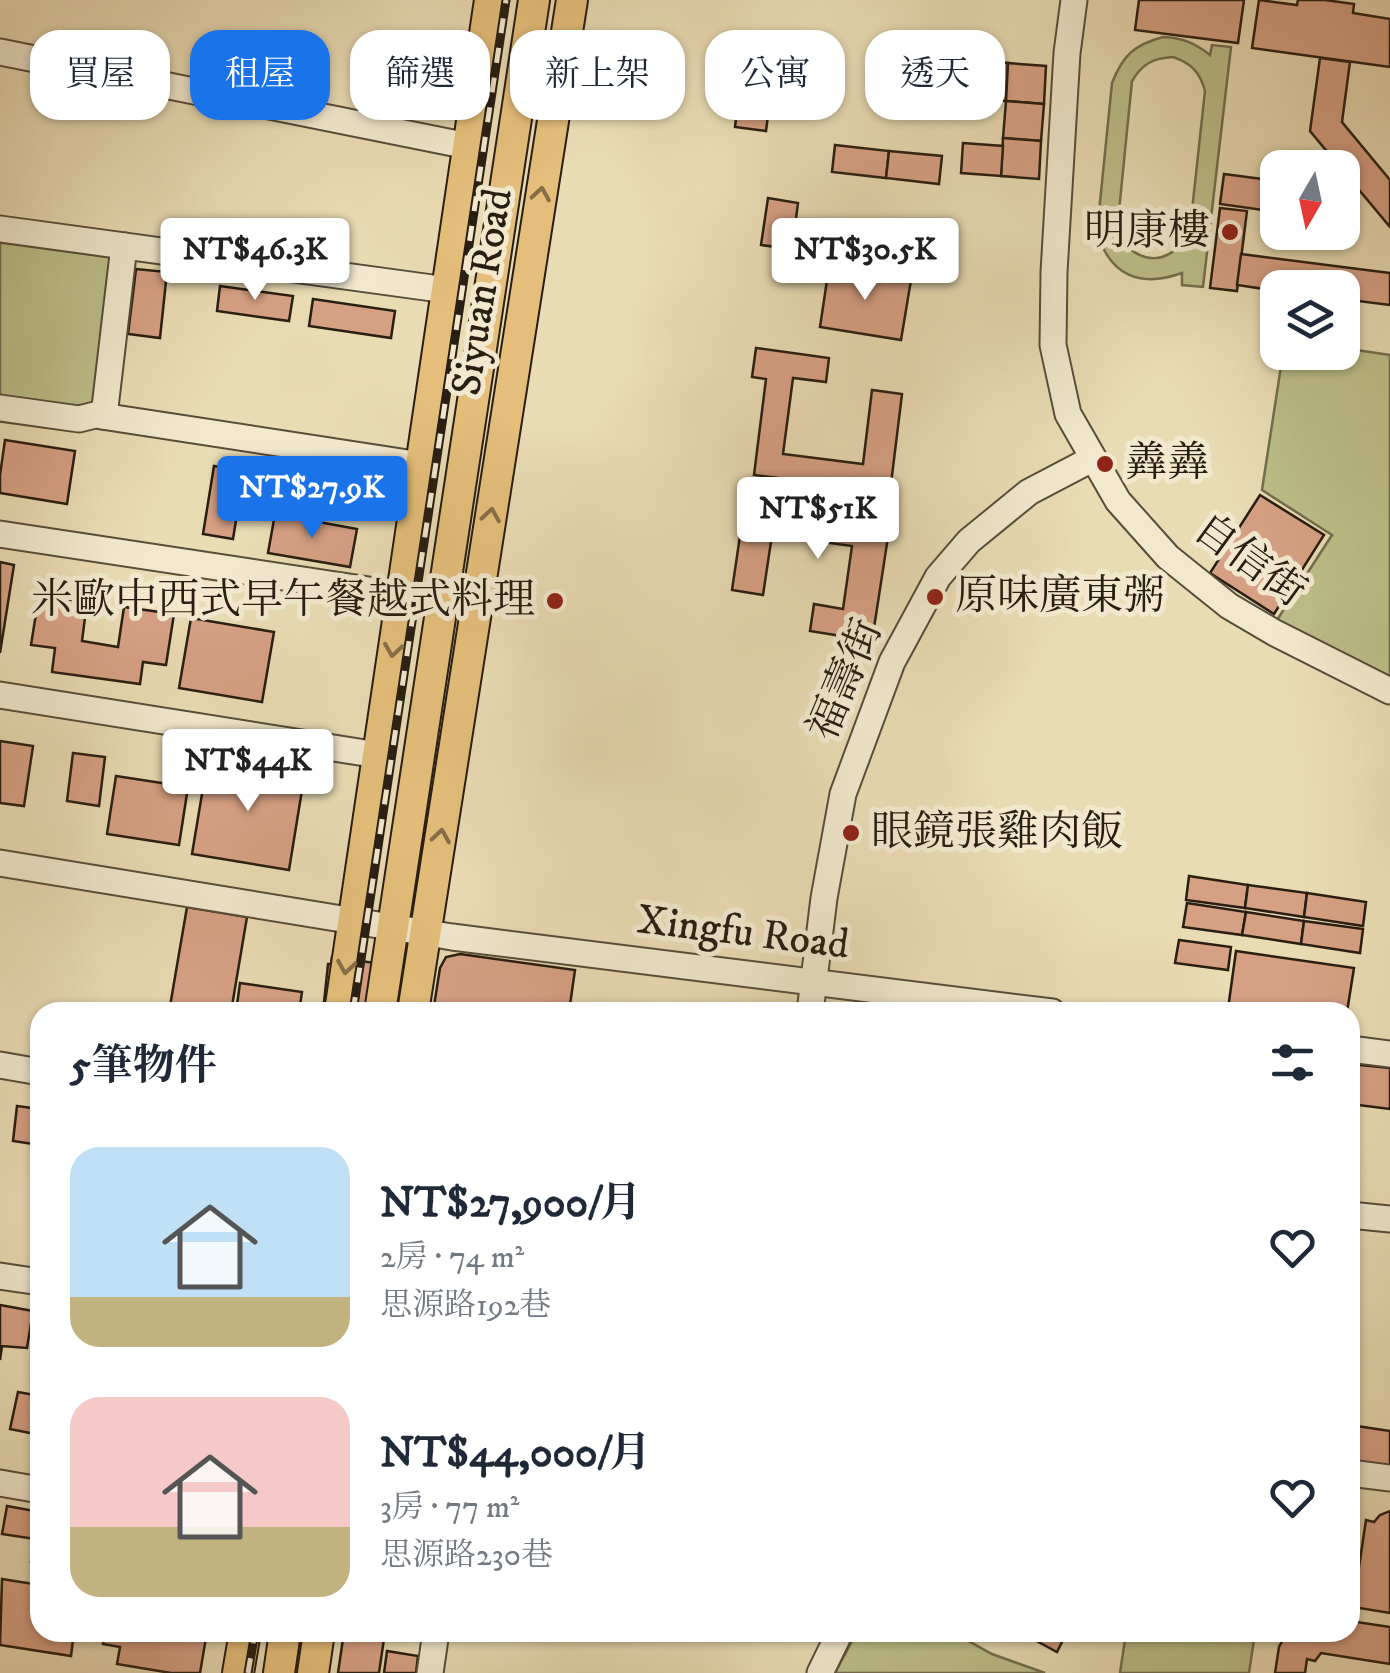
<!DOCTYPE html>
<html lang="zh-TW">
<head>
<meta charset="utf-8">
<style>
  :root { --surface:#fff; --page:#f2f2f3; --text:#1f2937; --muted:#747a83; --accent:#1a73e8 }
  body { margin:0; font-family:"IM FELL DW Pica","Noto Serif TC",serif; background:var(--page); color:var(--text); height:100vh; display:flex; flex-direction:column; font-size:38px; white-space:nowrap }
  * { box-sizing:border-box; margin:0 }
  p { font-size:32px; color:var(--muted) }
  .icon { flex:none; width:55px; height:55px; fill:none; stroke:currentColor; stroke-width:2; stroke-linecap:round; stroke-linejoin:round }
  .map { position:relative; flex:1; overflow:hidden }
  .details { position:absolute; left:30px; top:1002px; width:1330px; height:640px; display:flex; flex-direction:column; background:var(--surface); border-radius:30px; box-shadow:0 2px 8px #0004 }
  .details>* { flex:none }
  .banner { position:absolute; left:30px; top:30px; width:1330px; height:90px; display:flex; gap:20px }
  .needle { width:65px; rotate:189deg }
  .fabs { position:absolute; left:1260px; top:150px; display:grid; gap:20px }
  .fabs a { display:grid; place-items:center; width:100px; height:100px; border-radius:20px; background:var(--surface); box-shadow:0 2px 8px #0004; font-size:50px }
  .price { position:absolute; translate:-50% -85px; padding:0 22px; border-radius:10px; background:#fff; color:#222; font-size:32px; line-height:65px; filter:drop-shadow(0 2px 5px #0008) }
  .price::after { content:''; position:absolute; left:50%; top:60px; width:30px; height:22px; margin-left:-15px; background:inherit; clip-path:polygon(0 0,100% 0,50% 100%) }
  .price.current { background:var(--accent); color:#fff }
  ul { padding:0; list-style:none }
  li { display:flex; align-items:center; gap:30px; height:250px; padding:0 40px }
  li span { display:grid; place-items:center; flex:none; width:280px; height:200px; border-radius:30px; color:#555 }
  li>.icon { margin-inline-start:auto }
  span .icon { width:120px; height:120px; fill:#fffc; stroke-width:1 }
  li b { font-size:42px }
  h2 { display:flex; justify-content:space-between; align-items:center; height:120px; padding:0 40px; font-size:42px }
  .chip { padding:0 35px; border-radius:30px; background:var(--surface); box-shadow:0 2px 8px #0004; font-size:35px; line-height:90px }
  .chip.current { background:var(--accent); color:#fff }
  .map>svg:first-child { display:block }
  .green { fill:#bcbe89; stroke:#726e4e; stroke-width:2.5; fill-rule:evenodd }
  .building { fill:#d6a084; stroke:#281e12; stroke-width:2.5 }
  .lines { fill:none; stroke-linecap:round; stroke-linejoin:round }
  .minor-casing { stroke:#584d3a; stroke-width:29 }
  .major-casing { stroke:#281e12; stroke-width:34 }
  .minor { stroke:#f1e8ce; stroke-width:25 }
  .major { stroke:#e4be7a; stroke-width:30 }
  .rail-casing { stroke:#281e12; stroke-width:9 }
  .rail { stroke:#f1e8ce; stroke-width:5; stroke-dasharray:15; stroke-linecap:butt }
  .oneway { stroke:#866e46 }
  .poi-dot { fill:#8f2418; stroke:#f1e8ce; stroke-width:4 }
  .labels { text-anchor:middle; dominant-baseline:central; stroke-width:10; stroke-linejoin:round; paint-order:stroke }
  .poi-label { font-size:42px; fill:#281e12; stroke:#f1e8ce; text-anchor:start }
  .street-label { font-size:42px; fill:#281e12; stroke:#f1e8ce }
</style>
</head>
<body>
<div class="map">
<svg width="1390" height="1673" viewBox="0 0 1390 1673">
  <rect width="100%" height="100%" fill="#e9dbb4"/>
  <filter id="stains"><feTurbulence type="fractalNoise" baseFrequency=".002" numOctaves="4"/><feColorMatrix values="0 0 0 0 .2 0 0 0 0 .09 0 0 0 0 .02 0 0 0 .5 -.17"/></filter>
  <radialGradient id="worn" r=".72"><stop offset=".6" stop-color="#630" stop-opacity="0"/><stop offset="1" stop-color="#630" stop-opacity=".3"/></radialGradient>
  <g class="green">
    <path d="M1163 37C1183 38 1195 43 1210 55L1212 45 1231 47 1203 287 1182 285V273C1140 288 1110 276 1097 232L1112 83C1123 55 1134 45 1163 37ZM1173 57C1191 63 1200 72 1205 91L1190 229C1174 267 1135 268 1117 231L1132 81C1142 64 1153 58 1173 57Z"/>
    <polygon points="0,240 120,259 95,411 0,397"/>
    <polygon points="1343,348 1390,355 1390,680 1275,623 1332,535 1262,490 1283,353 1342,352"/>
    <polygon points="857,1632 954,1633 992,1654 1045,1673 835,1673"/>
    <polygon points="1126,1633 1255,1633 1249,1673 1120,1673"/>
  </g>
  <g class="building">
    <polygon points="1139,0 1244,0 1238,43 1135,30"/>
    <polygon points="1259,0 1297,5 1298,0 1325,0 1354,4 1353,13 1390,19 1390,67 1252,48"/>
    <polygon points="765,42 805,47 800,88 772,85 766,131 735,127 740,86 733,85 737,56 763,59"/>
    <polygon points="934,52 962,54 957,106 928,104"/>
    <polygon points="1320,58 1350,62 1342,122 1390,180 1390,227 1310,131"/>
    <polygon points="978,61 1008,63 1006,101 975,99"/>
    <polygon points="1008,63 1046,66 1044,104 1006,101"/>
    <polygon points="1006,101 1044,104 1041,141 1003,138"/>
    <polygon points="1003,138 1041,141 1039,179 1001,176"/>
    <polygon points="963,143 1003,146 1001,176 961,173"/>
    <polygon points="835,145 889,151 886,178 832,172"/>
    <polygon points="889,151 942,156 939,184 886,178"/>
    <polygon points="1224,174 1278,181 1278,212 1220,204"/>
    <polygon points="1342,190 1354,192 1351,222 1342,221"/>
    <polygon points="768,198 798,203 792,249 761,245"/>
    <polygon points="1220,208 1247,211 1237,291 1210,288"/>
    <polygon points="1241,254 1390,273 1390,305 1342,299 1342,288 1278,288 1278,291 1237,285"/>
    <polygon points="829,267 911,280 901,340 820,327"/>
    <polygon points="136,269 167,272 160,338 128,334"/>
    <polygon points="220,286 293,296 289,321 217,311"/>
    <polygon points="313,299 395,311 391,338 309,326"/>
    <polygon points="756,348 829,358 826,382 793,378 783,454 863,464 872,390 902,394 890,492 754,475 766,379 752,377"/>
    <polygon points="5,440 75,451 67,504 0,493 0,475"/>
    <polygon points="214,466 244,471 233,539 203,534"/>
    <polygon points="1260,495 1324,535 1274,614 1210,573"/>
    <polygon points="745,502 890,524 872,641 810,631 814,604 843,609 852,546 772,535 763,595 732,590"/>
    <polygon points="275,514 357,529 350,567 268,553"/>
    <polygon points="0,562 14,565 0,653"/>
    <polygon points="39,595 87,602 82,641 118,647 124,607 174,614 166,665 143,662 140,684 52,672 55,648 31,645"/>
    <polygon points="191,618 274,632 262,702 179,688"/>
    <polygon points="0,741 33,746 24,806 0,803"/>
    <polygon points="73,753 105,757 99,806 67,801"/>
    <polygon points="208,758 299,773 297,783 303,784 289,870 192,854"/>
    <polygon points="116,776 188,787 179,845 107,834"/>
    <polygon points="1189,876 1248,885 1245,908 1186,900"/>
    <polygon points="1248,885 1307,893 1304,917 1245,908"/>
    <polygon points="1307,893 1366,902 1363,926 1304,917"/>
    <polygon points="1187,903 1246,912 1242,935 1183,927"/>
    <polygon points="187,907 247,917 231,1012 169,1012"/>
    <polygon points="1246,912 1304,921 1301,944 1242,935"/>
    <polygon points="1304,921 1363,929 1360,953 1301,944"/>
    <polygon points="1179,940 1231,947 1228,970 1175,963"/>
    <polygon points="1236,951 1354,968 1347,1012 1252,1012 1228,1009"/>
    <polygon points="460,954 575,970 569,1012 547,1012 477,1004 476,1012 433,1012 440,968 446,957"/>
    <polygon points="332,957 375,963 368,1012 323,1012 328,964 331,964"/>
    <polygon points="240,983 302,992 299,1012 236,1012"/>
    <polygon points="1350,1064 1390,1068 1390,1109 1350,1104"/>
    <polygon points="17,1106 40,1109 40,1145 13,1141"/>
    <polygon points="0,1305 33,1311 27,1348 2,1346 0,1360"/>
    <polygon points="18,1392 40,1396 40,1435 10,1429"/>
    <polygon points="1350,1425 1390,1431 1390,1467 1350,1462"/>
    <polygon points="7,1506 40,1512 40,1563 31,1562 35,1539 2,1534"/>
    <polygon points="1390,1511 1390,1613 1353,1607 1366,1520 1374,1522 1380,1515"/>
    <polygon points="2,1579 40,1585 40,1632 74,1632 71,1656 0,1645"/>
    <polygon points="1350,1621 1390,1627 1390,1664 1321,1653 1315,1661 1307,1659 1305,1673 1275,1673 1279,1647 1287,1632 1350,1632"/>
    <polygon points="105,1632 207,1632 200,1673 171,1673 117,1664 120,1647 103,1644"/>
    <polygon points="344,1632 385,1632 379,1673 338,1673"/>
    <polygon points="1020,1632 1067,1632 1057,1652"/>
    <polygon points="387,1651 418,1656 416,1673 384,1673"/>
  </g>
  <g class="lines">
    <g class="minor-casing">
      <g id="minor">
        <polyline points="1074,0 1067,53 1054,272 1053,345 1068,414 1118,501 1168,557 1229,606 1275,633 1390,691"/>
        <polyline points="0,52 468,146"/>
        <polyline points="0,229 447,290"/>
        <polyline points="0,408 79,419 95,415 421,465"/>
        <polyline points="104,416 124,246"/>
        <polyline points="0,534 402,595"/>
        <polyline points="0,695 378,755"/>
        <polyline points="0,863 452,937 1052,1012"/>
        <polyline points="810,1012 824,898 843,794 892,662 938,577 969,541 1029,492 1092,459"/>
        <polyline points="1350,1049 1390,1054"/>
        <polyline points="0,1065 40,1072"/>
        <polyline points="1350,1215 1390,1219"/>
        <polyline points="0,1276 40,1282"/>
        <polyline points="1350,1473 1390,1478"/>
        <polyline points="0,1483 40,1490"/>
        <polyline points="430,1673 436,1632"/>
        <polyline points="820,1673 840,1632"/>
      </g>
    </g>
    <g class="major-casing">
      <g id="major">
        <polyline points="340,1012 490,0"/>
        <polyline points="380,1012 534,0"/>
        <polyline points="413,1012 572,0"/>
        <polyline points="238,1673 245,1632"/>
        <polyline points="279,1673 285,1632"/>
        <polyline points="313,1673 319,1632"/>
      </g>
    </g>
    <use href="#minor" class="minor"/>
    <use href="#major" class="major"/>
    <g class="rail-casing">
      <g id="rail">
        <polyline points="353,1012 506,0"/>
        <polyline points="248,1673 255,1632"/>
      </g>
    </g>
    <use href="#rail" class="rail"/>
  </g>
  <defs><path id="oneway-chevron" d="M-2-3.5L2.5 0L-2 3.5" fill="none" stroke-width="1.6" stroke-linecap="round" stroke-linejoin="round" transform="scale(2.5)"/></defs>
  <g class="oneway">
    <use href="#oneway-chevron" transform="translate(541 194) rotate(-81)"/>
    <use href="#oneway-chevron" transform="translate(491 515) rotate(-81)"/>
    <use href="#oneway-chevron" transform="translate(393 650) rotate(98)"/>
    <use href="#oneway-chevron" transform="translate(441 836) rotate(-81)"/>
    <use href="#oneway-chevron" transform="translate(346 967) rotate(99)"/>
  </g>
  <g class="poi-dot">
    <circle cx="1230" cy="232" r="10"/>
    <circle cx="1105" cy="464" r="10"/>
    <circle cx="935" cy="597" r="10"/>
    <circle cx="555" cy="601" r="10"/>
    <circle cx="851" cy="833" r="10"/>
  </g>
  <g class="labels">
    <g class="poi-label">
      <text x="1210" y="232" text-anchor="end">明康樓</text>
      <text x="1125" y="464">羴羴</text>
      <text x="955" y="597">原味廣東粥</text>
      <text x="535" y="601" text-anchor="end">米歐中西式早午餐越式料理</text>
      <text x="871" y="833">眼鏡張雞肉飯</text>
    </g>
    <g class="street-label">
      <text transform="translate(483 292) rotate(-81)">Siyuan Road</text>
      <text transform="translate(1249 561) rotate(36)">自信街</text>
      <text transform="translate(846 680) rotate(-67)">福壽街</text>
      <text transform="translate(743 933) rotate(7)">Xingfu Road</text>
    </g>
  </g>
  <rect width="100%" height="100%" filter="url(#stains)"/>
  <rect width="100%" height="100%" fill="url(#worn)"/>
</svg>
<div class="fabs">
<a><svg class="needle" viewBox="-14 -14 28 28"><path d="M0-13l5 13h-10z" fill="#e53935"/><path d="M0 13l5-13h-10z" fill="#747a83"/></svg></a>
<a><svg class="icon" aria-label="layers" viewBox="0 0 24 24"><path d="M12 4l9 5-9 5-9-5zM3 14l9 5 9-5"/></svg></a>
</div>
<b class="price" style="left:255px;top:303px">NT$46.3K</b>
<b class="price" style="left:865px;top:303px">NT$30.5K</b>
<b class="price current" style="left:312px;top:541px">NT$27.9K</b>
<b class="price" style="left:818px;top:562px">NT$51K</b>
<b class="price" style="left:248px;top:814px">NT$44K</b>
<div class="banner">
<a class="chip">買屋</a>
<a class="chip current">租屋</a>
<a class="chip">篩選</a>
<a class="chip">新上架</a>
<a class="chip">公寓</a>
<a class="chip">透天</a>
</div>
<section class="details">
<h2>5筆物件<svg class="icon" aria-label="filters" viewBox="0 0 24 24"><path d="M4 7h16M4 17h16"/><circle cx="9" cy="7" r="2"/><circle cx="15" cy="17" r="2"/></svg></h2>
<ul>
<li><span style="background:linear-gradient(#bfe0f5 75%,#c2b280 0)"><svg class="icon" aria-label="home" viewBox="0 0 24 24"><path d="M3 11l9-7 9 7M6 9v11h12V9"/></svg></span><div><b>NT$27,900/月</b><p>2房 · 74 m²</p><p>思源路192巷</p></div><svg class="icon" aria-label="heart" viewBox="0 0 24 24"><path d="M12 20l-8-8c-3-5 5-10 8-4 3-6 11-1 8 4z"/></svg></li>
<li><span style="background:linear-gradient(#f6c9c9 65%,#c2b280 0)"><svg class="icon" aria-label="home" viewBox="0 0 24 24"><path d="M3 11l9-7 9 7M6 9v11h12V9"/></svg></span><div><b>NT$44,000/月</b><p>3房 · 77 m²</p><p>思源路230巷</p></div><svg class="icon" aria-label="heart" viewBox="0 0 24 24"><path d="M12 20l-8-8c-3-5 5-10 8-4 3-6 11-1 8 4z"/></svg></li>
</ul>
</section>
</div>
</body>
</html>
